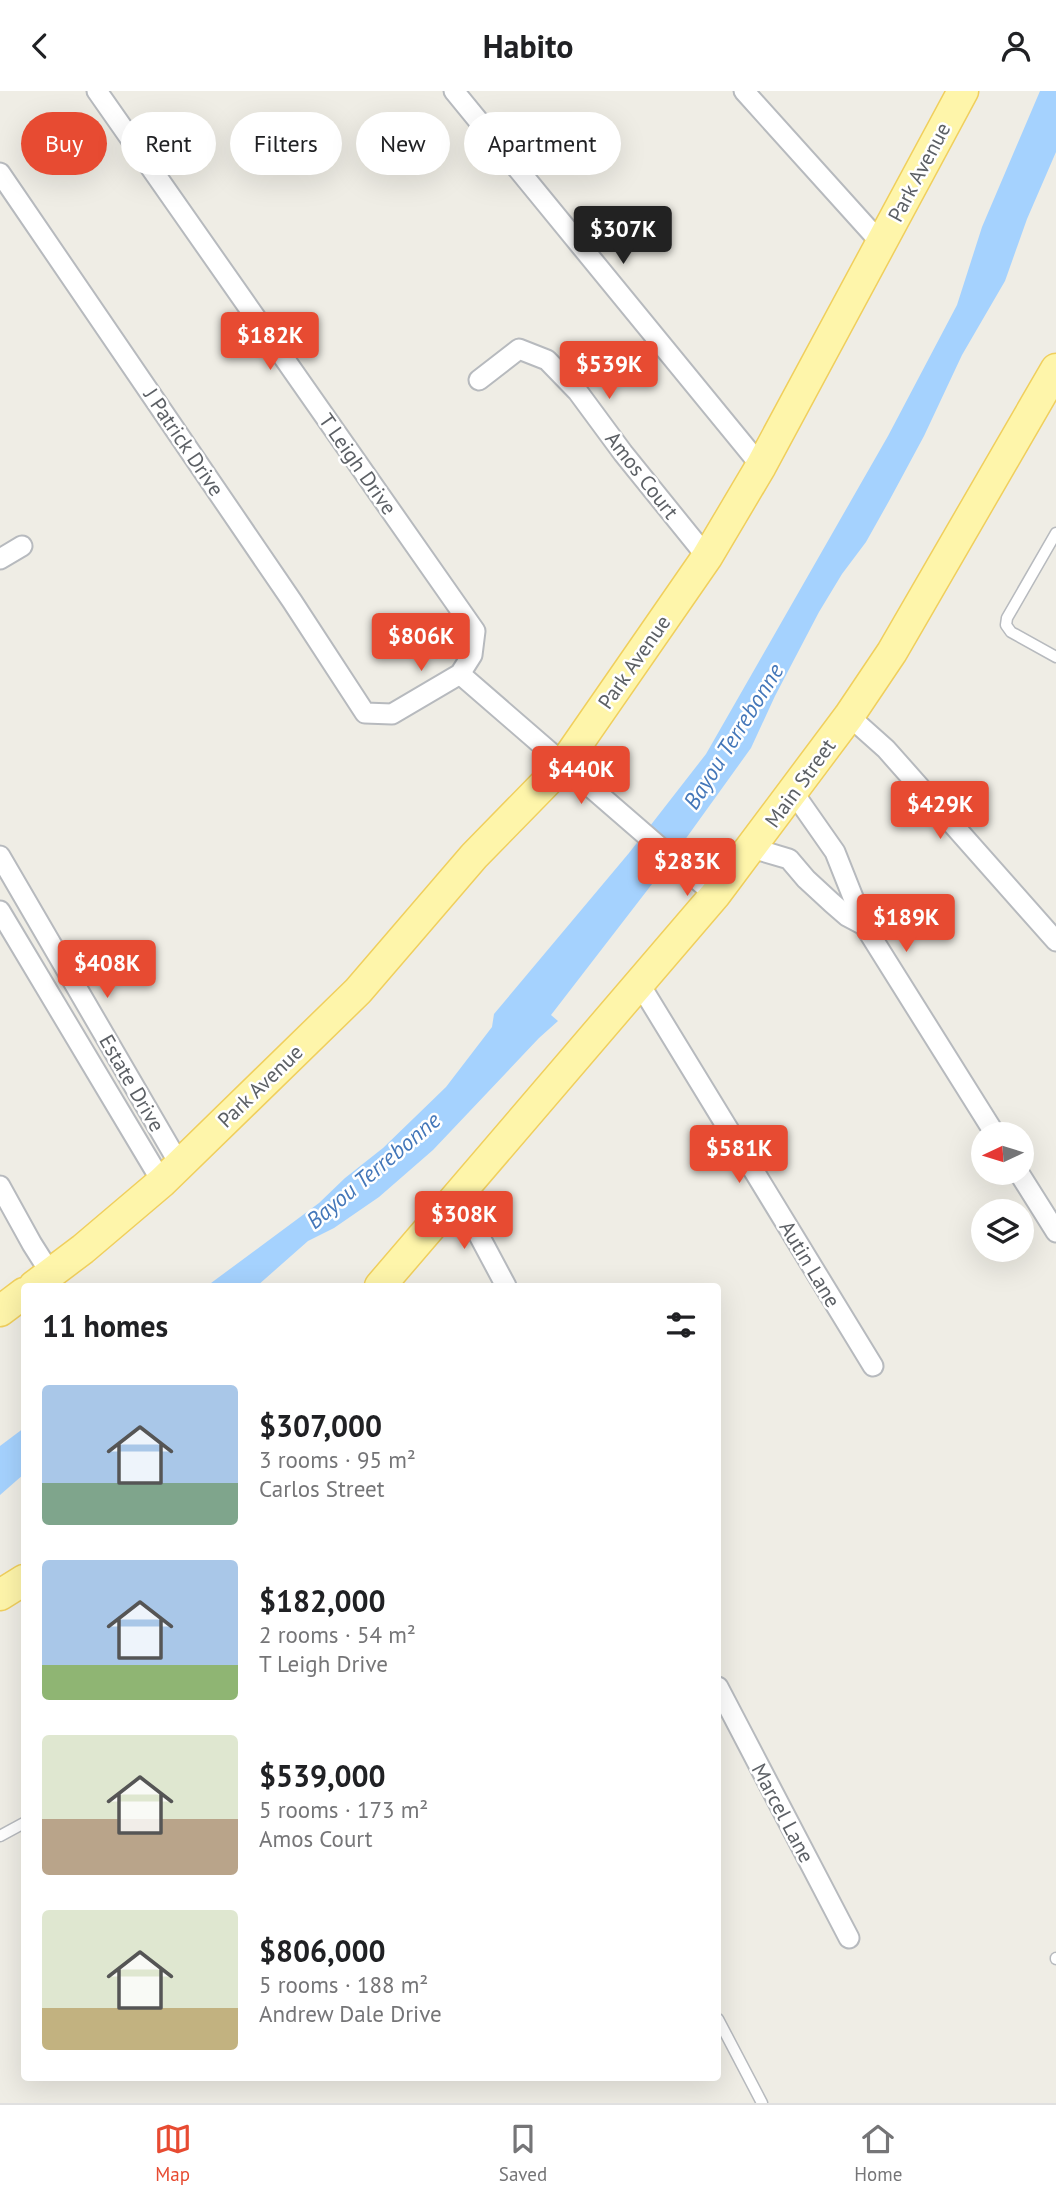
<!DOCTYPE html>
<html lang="en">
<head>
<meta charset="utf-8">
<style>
  :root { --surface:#fff; --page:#f2f2f2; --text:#202124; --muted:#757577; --line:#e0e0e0; --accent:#e74b32 }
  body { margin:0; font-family:"PT Sans",sans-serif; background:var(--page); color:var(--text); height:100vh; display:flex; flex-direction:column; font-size:26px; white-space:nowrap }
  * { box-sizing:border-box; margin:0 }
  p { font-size:23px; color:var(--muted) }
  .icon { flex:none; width:38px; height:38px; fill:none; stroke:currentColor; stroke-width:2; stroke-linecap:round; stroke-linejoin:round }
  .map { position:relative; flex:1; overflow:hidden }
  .panel { position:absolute; left:21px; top:1192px; width:700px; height:798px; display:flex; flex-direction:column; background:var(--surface); border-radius:7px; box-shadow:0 7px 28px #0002 }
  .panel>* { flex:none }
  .guide { position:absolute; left:21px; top:21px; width:700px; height:63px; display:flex; gap:14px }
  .needle { width:46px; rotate:266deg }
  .fabs { position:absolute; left:971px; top:1031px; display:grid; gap:14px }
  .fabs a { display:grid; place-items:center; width:63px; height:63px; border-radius:50%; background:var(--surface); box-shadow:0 7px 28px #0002; font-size:35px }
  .price { position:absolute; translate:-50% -60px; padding:0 16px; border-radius:7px; background:var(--accent); color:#fff; font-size:23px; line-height:46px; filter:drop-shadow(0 2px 4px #0008) }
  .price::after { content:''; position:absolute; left:50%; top:42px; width:21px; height:16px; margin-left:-10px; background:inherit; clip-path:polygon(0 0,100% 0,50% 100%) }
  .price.on { background:#222; color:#fff }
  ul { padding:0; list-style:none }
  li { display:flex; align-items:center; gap:21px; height:175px; padding:0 21px }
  li span { display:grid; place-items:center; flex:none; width:196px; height:140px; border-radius:7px; color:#555 }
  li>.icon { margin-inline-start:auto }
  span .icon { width:84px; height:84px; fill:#fffc; stroke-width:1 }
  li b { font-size:30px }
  h2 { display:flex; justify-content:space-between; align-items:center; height:84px; padding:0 21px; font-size:30px }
  .tag { padding:0 24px; border-radius:32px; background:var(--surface); box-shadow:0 7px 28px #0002; font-size:24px; line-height:63px }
  .tag.on { background:var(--accent); color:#fff }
  header { display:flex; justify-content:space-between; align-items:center; height:91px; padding:0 21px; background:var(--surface); font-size:32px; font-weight:600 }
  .menu { display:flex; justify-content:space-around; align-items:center; height:98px; border-top:2px solid var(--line); background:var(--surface); font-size:19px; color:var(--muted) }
  .menu a { display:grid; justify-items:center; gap:4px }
  .menu .on { color:var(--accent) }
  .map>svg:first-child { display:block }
  .water { fill:#a5d2fe }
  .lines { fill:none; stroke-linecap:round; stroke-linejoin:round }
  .lane-casing { stroke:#b7babe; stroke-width:13 }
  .street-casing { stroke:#b7babe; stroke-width:23 }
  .primary-casing { stroke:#f0cf5d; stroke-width:33 }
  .lane { stroke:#fff; stroke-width:10 }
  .street { stroke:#fff; stroke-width:19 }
  .primary { stroke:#fef5aa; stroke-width:30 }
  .labels { text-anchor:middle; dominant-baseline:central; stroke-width:5; stroke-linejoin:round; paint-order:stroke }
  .street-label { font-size:21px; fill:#5c6065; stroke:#fff }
  .water-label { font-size:23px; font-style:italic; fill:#4477b9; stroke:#fff }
</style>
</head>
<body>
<header><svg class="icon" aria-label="back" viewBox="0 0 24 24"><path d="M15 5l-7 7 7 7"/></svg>Habito<svg class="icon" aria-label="person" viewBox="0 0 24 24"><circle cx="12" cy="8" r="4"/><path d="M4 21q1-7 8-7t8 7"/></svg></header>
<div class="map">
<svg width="1056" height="2012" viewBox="0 0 1056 2012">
  <rect width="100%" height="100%" fill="#efede5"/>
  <g class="water">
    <polygon points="1040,0 1056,0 1056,61 1027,128 1005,190 962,264 924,345 889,410 866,451 842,483 819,521 775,605 751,657 669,771 551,924 558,930 539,947 433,1059 379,1106 334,1137 308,1150 257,1195 207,1195 319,1112 345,1087 383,1057 446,996 492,936 494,923 629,762 706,663 888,345 957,214 982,136"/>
    <polygon points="24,1337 24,1383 0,1404 0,1355"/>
  </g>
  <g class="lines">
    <g class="lane-casing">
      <g id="lane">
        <polyline points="1056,442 1007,527 1006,534 1011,541 1056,566"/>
        <polyline points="0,1745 24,1732"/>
        <polyline points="1056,1867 1056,1868"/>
        <polyline points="718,1928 762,2012"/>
      </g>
    </g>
    <g class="street-casing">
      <g id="street">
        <polyline points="454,0 761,375"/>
        <polyline points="744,0 881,152"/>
        <polyline points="0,82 292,510 365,622 392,623 460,583 472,564 475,540 97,0"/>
        <polyline points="479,289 519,258 547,269 578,301 623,362 707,466"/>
        <polyline points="0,468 22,455"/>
        <polyline points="460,583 715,804"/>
        <polyline points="849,625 886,658 1056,850"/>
        <polyline points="793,701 835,761 864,834 995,1043"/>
        <polyline points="752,757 789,768 806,788 832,812 847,825 864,834"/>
        <polyline points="0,765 180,1074"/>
        <polyline points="0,820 162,1091"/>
        <polyline points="639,892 873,1275"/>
        <polyline points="1019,1082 1056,1141"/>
        <polyline points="0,1095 32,1153 51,1183"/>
        <polyline points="458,1105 506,1195"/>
        <polyline points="718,1596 849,1847"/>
      </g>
    </g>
    <g class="primary-casing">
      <g id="primary">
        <polyline points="34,1195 83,1158 162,1091 358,900 474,765 563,674 707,466 761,375 963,0"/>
        <polyline points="380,1195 715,804 849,625 892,561 1056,278"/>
        <polyline points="0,1220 24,1202"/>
        <polyline points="0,1504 24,1489"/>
      </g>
    </g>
    <use href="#lane" class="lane"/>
    <use href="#street" class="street"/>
    <use href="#primary" class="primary"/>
  </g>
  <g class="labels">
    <g class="street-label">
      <text transform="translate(919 81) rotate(-62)">Park Avenue</text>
      <text transform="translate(184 351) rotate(56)">J Patrick Drive</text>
      <text transform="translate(358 373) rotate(55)">T Leigh Drive</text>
      <text transform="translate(642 384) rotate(52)">Amos Court</text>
      <text transform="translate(634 571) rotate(-55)">Park Avenue</text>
      <text transform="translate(800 692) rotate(-54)">Main Street</text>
      <text transform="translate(132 992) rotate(60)">Estate Drive</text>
      <text transform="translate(260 995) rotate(-44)">Park Avenue</text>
      <text transform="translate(810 1173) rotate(59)">Autin Lane</text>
      <text transform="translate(783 1722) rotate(62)">Marcel Lane</text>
    </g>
    <g class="water-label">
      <text transform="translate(733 645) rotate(-58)">Bayou Terrebonne</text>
      <text transform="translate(373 1079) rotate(-40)">Bayou Terrebonne</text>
    </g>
  </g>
</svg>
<div class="fabs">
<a><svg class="needle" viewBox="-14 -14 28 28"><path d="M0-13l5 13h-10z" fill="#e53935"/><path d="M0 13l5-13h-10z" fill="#757577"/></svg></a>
<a><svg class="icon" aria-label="layers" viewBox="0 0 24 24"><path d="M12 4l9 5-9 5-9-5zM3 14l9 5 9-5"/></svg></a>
</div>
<b class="price on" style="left:623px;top:175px">$307K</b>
<b class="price" style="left:270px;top:281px">$182K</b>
<b class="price" style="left:609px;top:310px">$539K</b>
<b class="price" style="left:421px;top:582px">$806K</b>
<b class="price" style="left:581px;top:715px">$440K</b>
<b class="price" style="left:940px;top:750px">$429K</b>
<b class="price" style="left:687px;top:807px">$283K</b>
<b class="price" style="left:906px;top:863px">$189K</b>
<b class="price" style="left:107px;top:909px">$408K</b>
<b class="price" style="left:739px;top:1094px">$581K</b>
<b class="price" style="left:464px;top:1160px">$308K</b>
<div class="guide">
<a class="tag on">Buy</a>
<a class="tag">Rent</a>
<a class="tag">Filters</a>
<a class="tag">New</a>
<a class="tag">Apartment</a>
</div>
<section class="panel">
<h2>11 homes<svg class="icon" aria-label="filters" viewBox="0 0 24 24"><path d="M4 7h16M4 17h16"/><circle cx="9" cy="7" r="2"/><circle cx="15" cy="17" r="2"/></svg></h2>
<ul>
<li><span style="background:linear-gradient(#a9c7e8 70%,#7fa58c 0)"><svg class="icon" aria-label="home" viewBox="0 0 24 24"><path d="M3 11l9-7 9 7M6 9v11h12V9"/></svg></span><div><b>$307,000</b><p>3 rooms · 95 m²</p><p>Carlos Street</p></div></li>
<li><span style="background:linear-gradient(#a9c7e8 75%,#8fb573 0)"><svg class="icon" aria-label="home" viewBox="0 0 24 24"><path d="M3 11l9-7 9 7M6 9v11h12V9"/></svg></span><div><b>$182,000</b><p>2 rooms · 54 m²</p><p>T Leigh Drive</p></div></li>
<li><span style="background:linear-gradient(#dfe7d0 60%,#b9a48a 0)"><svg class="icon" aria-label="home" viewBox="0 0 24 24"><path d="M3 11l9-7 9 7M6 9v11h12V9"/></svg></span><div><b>$539,000</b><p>5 rooms · 173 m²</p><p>Amos Court</p></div></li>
<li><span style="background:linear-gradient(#dfe7d0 70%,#c2b280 0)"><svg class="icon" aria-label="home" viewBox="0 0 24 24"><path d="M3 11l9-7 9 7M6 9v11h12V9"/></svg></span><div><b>$806,000</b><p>5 rooms · 188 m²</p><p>Andrew Dale Drive</p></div></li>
</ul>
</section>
</div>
<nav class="menu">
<a class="on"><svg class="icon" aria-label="map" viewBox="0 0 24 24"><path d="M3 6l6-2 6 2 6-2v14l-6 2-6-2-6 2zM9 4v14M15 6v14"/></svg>Map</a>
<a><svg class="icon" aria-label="saved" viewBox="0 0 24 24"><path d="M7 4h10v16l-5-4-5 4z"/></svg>Saved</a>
<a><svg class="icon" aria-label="home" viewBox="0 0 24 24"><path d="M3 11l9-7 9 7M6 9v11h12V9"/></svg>Home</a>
</nav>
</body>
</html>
